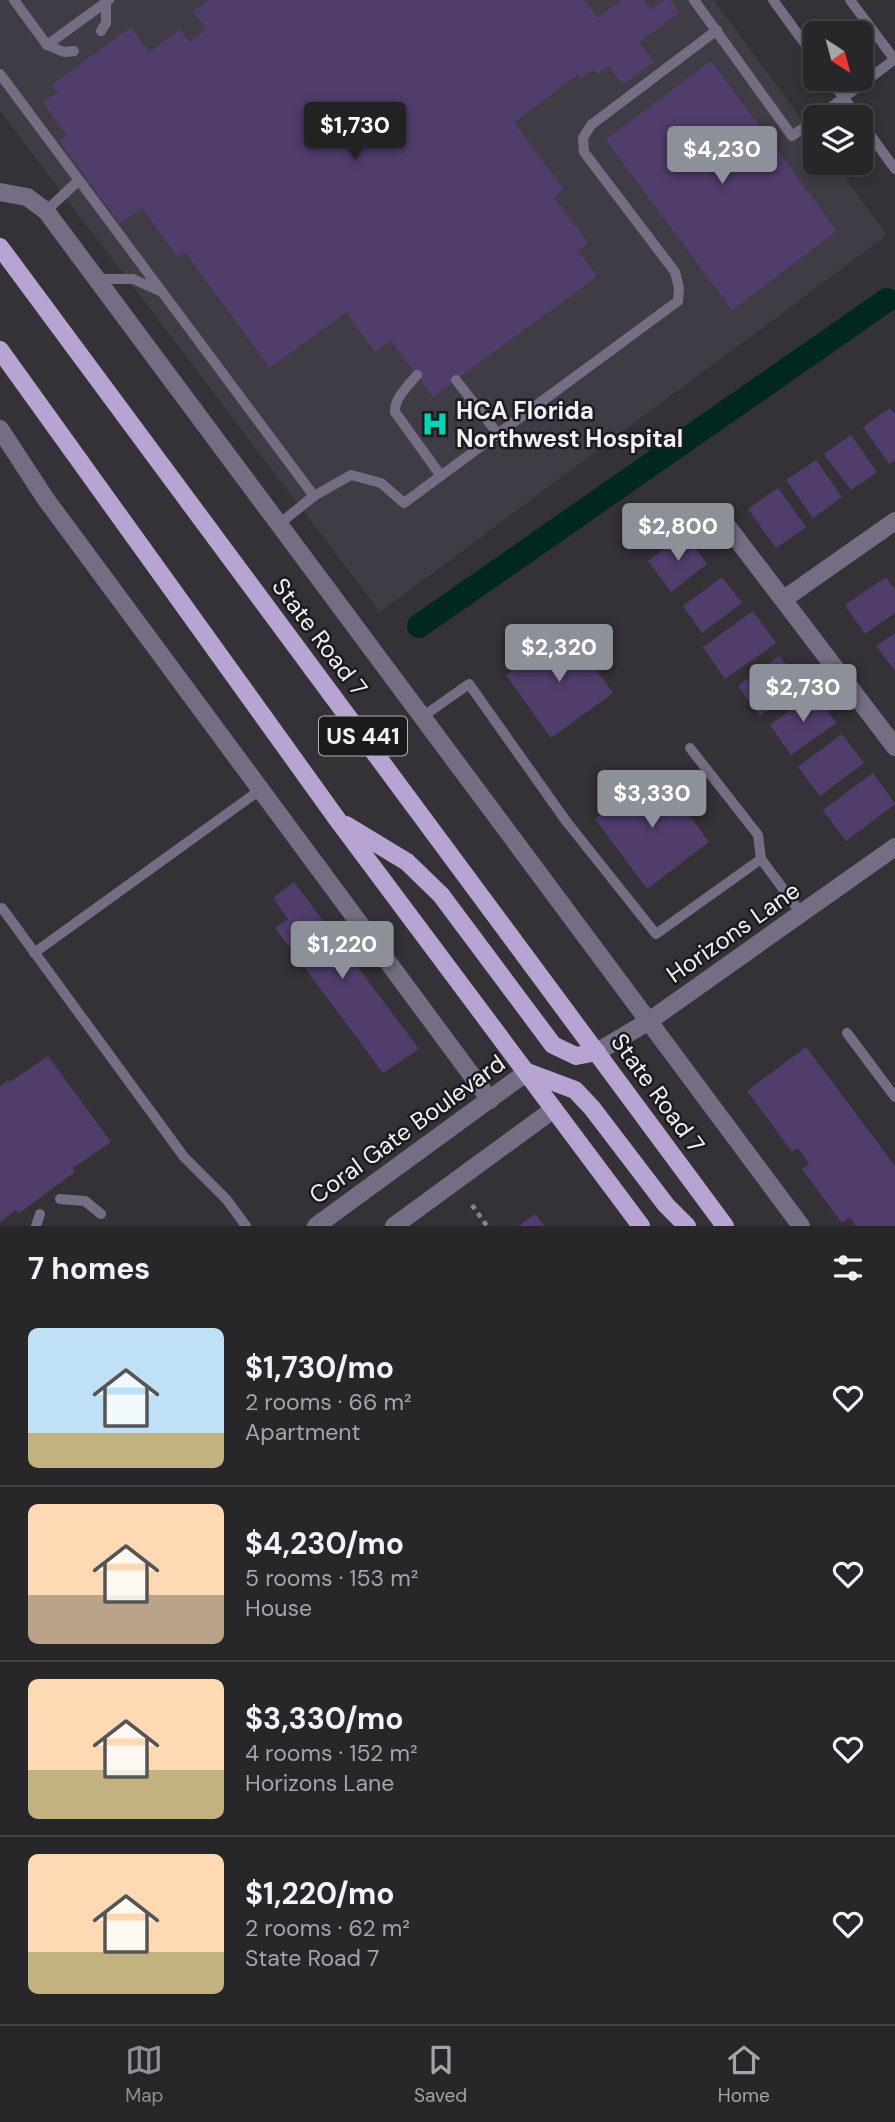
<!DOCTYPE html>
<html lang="en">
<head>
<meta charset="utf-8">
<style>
  :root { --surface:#272629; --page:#2f2e31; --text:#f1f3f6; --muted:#a4a5a8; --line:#434346; --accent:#8c9099 }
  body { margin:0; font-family:"DM Sans",sans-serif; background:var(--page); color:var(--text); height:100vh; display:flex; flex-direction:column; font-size:26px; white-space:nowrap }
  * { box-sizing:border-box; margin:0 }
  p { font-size:23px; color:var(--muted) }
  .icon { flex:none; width:38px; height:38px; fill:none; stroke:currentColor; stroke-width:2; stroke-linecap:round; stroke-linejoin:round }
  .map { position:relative; height:1226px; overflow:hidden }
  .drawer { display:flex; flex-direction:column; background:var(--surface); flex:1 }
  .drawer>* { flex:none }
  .needle { width:46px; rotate:144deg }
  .buttons { position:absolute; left:803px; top:21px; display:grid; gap:14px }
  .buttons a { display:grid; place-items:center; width:70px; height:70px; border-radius:10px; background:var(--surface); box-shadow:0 4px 10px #0003,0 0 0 2px var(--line); font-size:35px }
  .price { position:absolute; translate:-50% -60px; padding:0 16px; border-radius:7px; background:var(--accent); color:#fff; font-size:23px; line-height:46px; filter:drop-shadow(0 2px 4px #0008) }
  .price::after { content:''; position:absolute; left:50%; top:42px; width:21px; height:16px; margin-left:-10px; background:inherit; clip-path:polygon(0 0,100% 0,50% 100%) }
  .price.active { background:#222; color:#fff }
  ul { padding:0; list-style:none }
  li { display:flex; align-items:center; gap:21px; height:175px; padding:0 28px }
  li+li { border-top:2px solid var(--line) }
  li span { display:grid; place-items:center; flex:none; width:196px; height:140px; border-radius:10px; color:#555 }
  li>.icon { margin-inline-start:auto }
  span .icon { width:84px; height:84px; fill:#fffc; stroke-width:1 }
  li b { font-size:30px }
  h2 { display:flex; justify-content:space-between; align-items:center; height:84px; padding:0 28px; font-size:30px }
  .dock { display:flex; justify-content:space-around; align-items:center; height:98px; border-top:2px solid var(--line); background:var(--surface); font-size:19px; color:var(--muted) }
  .dock a { display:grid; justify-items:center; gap:4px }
  .dock .active { color:var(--accent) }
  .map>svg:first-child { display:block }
  .built { fill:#403c46 }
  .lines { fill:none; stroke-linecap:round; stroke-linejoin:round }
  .canal { stroke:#002820; stroke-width:24 }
  .building { fill:#513d6c }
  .path { stroke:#868489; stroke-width:4.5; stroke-dasharray:5 5; stroke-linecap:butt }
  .service { stroke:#756d83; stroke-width:10 }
  .minor { stroke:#756d83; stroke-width:18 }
  .tertiary { stroke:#756d83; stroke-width:18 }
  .primary { stroke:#b7a4d2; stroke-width:18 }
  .labels { text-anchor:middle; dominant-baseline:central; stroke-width:5; stroke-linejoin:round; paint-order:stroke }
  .shield { fill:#1b1b1d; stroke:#b2b1b4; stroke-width:2 }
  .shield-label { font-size:23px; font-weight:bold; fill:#f3f1f5 }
  .poi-label { font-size:24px; font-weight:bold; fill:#f3f1f5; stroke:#1b1b1d; text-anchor:start }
  .street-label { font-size:24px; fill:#f3f1f5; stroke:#1b1b1d }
</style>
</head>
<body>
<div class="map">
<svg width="895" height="1226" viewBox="0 0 895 1226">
  <rect width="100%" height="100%" fill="#343237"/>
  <polygon class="built" points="0,0 714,0 815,138 816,163 834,163 887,235 380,612 0,111"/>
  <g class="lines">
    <polyline class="canal" points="419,626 887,300"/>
  </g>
  <g class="building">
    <polygon points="209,0 584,0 598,18 622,0 644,0 651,9 664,0 671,1 679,13 639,42 654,62 622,85 609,66 597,74 593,69 580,79 577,75 514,122 564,190 554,197 588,243 578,251 597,276 433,397 391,340 375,352 346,312 270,368 185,252 178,257 142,208 120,224 59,141 67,135 43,103 57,92 52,85 131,27 149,52 180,29 189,42 206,29 193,11"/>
    <polygon points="711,61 837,231 732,310 606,140"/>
    <polygon points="890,408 895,414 895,460 889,464 863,427"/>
    <polygon points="851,435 877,472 851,490 824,454"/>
    <polygon points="816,460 842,497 813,518 786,480"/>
    <polygon points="778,488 806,527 776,548 748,509"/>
    <polygon points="685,534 707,564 671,592 648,561"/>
    <polygon points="722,577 742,603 702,633 683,606"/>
    <polygon points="886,577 895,590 895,613 865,634 845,605"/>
    <polygon points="753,611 776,643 725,679 703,647"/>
    <polygon points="568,630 613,693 551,738 506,675"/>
    <polygon points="895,633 895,671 876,646"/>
    <polygon points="779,656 801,685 760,716 738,686"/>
    <polygon points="815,693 836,723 791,755 770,725"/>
    <polygon points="842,734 864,763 820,796 798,767"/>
    <polygon points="657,772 709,842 647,889 595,819"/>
    <polygon points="873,773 895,804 846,841 823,810"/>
    <polygon points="294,882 419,1049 383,1073 275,928 288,919 273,898"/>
    <polygon points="806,1047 895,1166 895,1226 856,1226 850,1217 842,1223 802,1169 809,1164 798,1148 792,1152 747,1091"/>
    <polygon points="48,1056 111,1142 73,1168 75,1172 19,1213 16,1210 0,1222 0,1086 8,1080 10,1082"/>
    <polygon points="535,1214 544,1226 519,1226"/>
  </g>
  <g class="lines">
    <polyline class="path" points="472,1205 487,1226"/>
    <g class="service">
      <polyline points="14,0 47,45 109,0"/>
      <polyline points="694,0 792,136 816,119"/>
      <polyline points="773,0 816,59"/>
      <polyline points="850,0 895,60"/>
      <polyline points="101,31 106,23 106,2"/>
      <polyline points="47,45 64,52 74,51"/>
      <polyline points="0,74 314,496"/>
      <polyline points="830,79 858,117"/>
      <polyline points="818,117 895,59"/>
      <polyline points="861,122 895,169"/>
      <polyline points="46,211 79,180"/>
      <polyline points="97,279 133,279 162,292"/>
      <path d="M417 375C409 385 394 398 395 412L441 476"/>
      <polyline points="456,380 498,434"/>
      <polyline points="279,524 314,496 351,475 381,483 404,503 678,301 679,288 675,272 584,152 583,138 591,125 717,30"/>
      <polyline points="422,717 469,684 566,821 656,934 761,859"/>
      <polyline points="690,748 758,835 761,859 801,913"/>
      <polyline points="2,908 184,1157 227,1200 246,1226"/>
      <polyline points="34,953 260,790"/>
      <polyline points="847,1033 895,1097"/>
      <polyline points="60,1199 85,1201 101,1214"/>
      <polyline points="36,1226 40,1214"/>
    </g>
    <g class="minor">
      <polyline points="0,192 27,197 46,211 801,1226"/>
      <polyline points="0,429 45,498 490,1100"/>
      <polyline points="718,514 895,747"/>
      <polyline points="784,599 895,521"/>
      <polyline points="597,1052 649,1021 895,847"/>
    </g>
    <g class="tertiary">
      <polyline points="316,1226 527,1072"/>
      <polyline points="394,1226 554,1109"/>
    </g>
    <g class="primary">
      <polyline points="0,247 725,1226"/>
      <polyline points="0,350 337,819 641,1226"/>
      <polyline points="346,825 407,862 441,895 553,1045 576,1056 597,1052"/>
      <polyline points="527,1072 575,1090 592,1108 666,1205 687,1226"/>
    </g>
  </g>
  <defs>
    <g id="hospital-bare" transform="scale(2.1)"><path d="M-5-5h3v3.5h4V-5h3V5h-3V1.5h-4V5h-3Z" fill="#06d5b6" stroke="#1b1b1d" stroke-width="2.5" paint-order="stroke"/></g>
  </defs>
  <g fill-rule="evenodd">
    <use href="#hospital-bare" x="435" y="424"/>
  </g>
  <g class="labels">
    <rect class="shield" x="319" y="716.5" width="88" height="39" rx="5"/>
    <g class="shield-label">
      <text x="363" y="736">US 441</text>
    </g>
    <g class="poi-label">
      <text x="456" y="410">HCA Florida<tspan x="456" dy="28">Northwest Hospital</tspan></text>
    </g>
    <g class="street-label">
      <text transform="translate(320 637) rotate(53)">State Road 7</text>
      <text transform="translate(733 932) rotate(-35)">Horizons Lane</text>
      <text transform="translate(658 1093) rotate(54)">State Road 7</text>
      <text transform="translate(407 1129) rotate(-36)">Coral Gate Boulevard</text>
    </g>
  </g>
</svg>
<div class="buttons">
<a><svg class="needle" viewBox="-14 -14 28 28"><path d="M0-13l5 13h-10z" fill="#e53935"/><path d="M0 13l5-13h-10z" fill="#a4a5a8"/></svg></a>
<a><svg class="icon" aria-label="layers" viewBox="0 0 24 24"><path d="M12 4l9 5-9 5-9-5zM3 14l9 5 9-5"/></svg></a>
</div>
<b class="price active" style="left:355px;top:162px">$1,730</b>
<b class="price" style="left:722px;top:186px">$4,230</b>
<b class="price" style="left:678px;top:563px">$2,800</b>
<b class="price" style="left:559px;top:684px">$2,320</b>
<b class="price" style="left:803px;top:724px">$2,730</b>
<b class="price" style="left:652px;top:830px">$3,330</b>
<b class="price" style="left:342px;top:981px">$1,220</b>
</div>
<section class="drawer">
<h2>7 homes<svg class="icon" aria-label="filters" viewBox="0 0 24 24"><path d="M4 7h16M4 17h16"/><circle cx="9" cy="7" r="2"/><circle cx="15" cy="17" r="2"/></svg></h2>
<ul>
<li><span style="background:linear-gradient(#bfe0f5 75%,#c2b280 0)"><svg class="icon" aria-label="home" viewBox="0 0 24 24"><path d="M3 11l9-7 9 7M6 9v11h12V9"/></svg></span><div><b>$1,730/mo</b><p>2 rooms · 66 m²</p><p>Apartment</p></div><svg class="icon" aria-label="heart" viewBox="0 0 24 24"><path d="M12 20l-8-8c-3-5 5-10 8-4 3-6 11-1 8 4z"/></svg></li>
<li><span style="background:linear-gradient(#ffd9b3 65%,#b9a48a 0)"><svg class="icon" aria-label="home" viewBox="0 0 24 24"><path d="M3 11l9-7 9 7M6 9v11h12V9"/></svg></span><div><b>$4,230/mo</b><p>5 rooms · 153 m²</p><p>House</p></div><svg class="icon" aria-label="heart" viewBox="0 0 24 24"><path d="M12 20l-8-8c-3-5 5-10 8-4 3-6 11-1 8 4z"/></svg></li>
<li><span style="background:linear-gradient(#ffd9b3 65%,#c2b280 0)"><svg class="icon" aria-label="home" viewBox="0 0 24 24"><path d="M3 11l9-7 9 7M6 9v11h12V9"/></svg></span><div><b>$3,330/mo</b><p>4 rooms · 152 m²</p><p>Horizons Lane</p></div><svg class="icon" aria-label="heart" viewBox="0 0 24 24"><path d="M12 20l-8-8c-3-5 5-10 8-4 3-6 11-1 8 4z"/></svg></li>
<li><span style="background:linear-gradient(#ffd9b3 70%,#c2b280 0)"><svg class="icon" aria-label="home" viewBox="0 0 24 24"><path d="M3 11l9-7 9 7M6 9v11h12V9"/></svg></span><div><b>$1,220/mo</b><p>2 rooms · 62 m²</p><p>State Road 7</p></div><svg class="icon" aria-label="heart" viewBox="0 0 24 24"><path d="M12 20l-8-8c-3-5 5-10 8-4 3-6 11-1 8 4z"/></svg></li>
</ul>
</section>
<nav class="dock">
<a class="active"><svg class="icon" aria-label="map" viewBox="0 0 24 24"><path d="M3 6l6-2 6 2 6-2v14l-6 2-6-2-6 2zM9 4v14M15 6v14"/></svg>Map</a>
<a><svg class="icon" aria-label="saved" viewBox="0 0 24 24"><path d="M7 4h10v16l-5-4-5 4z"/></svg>Saved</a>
<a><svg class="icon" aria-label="home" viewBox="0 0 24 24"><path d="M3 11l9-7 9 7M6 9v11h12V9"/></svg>Home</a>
</nav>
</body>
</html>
